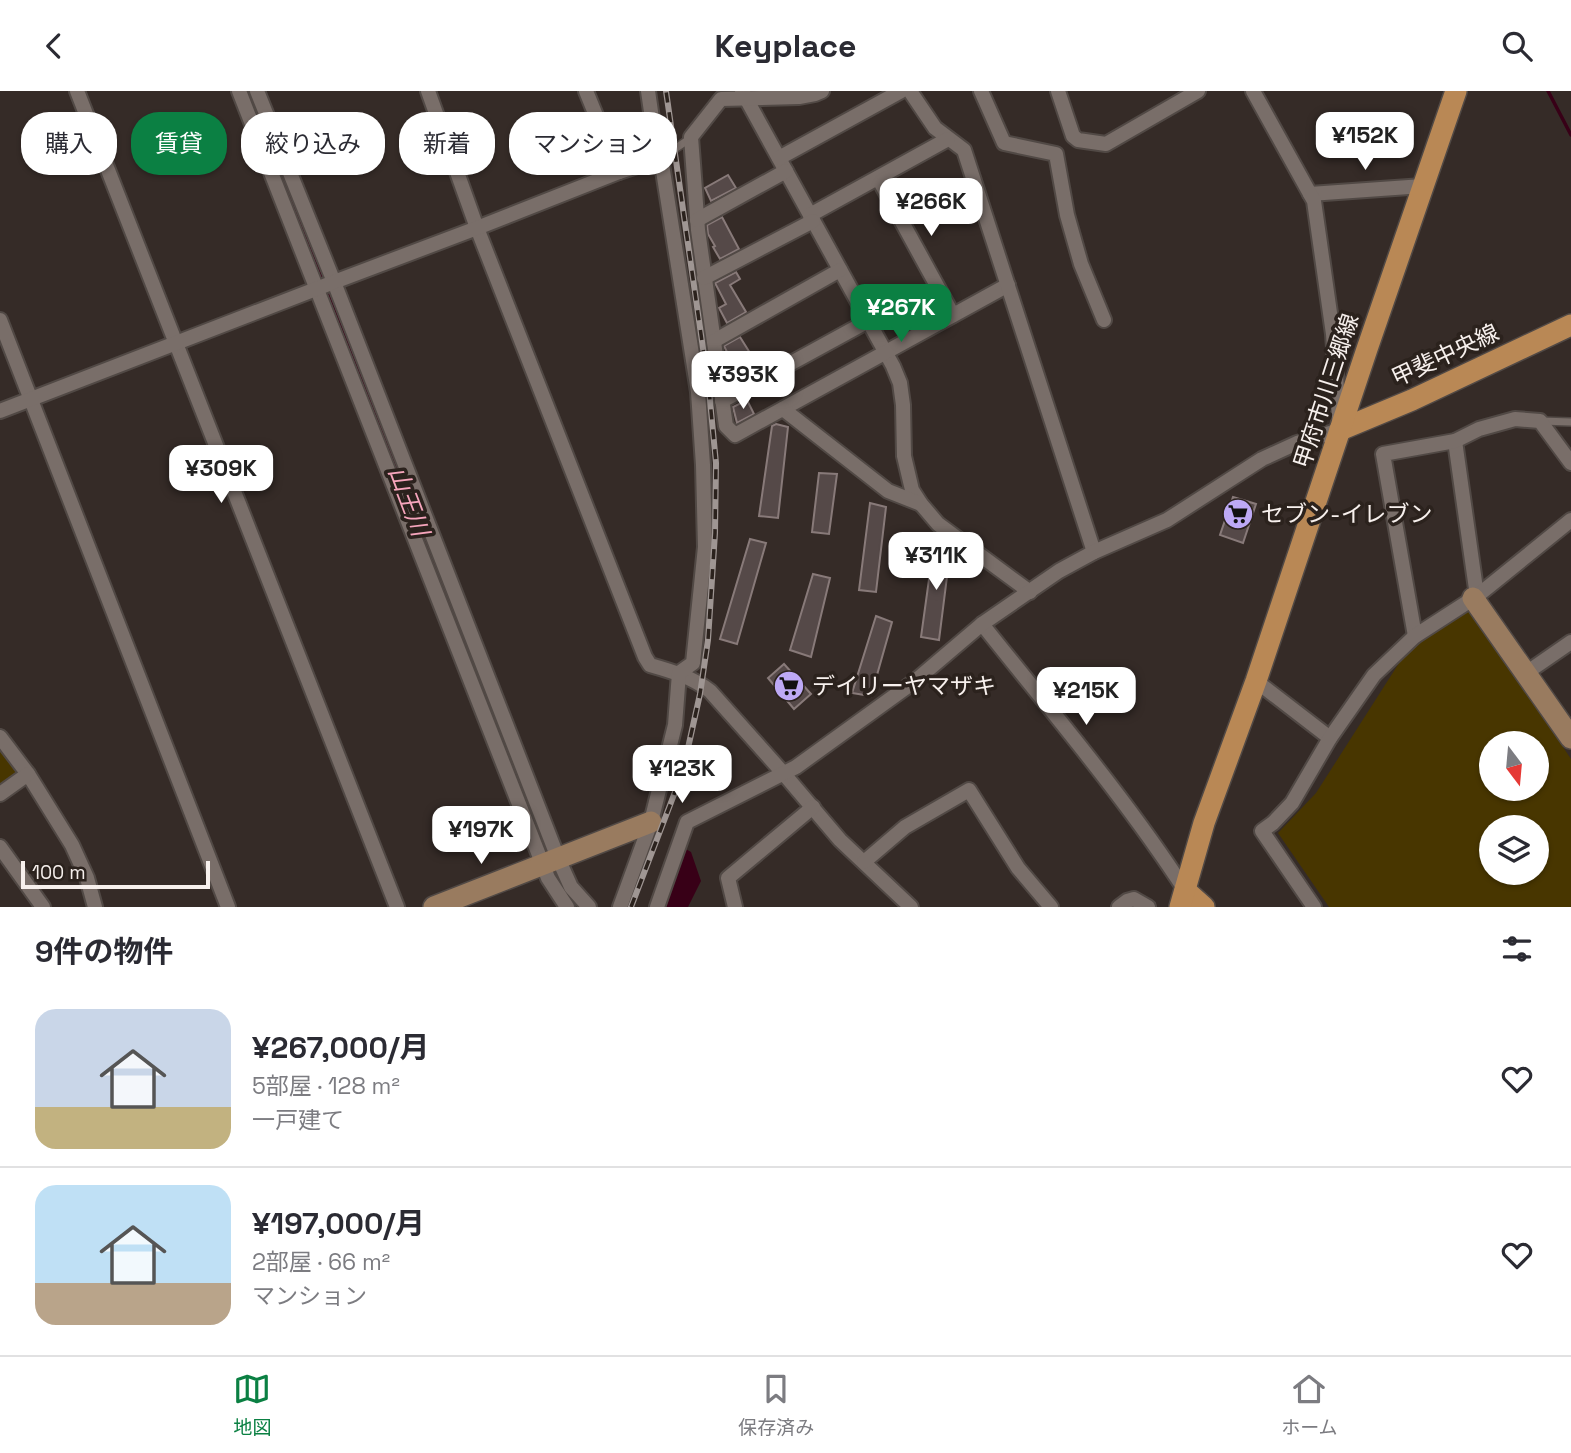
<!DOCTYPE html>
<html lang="ja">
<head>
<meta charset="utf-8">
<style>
  :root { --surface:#fff; --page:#f7f7f7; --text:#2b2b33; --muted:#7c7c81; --line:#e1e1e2; --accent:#0b8043 }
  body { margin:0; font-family:"Space Grotesk","Noto Sans JP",sans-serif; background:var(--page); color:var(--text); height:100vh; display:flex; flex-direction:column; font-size:26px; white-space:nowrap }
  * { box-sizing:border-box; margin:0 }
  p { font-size:23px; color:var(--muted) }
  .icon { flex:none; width:38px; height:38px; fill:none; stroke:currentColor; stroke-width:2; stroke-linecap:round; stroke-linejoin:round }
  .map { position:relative; height:816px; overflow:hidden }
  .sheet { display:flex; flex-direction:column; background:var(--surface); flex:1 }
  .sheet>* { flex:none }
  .guide { position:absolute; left:21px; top:21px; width:700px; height:63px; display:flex; gap:14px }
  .needle { width:46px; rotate:164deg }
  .buttons { position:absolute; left:1479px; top:640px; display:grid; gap:14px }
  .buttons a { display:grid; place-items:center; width:70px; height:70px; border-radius:50%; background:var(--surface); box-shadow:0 2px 5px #0004; font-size:35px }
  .scale { position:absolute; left:21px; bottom:18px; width:189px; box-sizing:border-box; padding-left:7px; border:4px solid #f7f0ed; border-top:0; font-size:19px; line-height:24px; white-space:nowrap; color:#f7f0ed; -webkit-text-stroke:5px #2b221d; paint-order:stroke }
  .price { position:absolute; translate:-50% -60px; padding:0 16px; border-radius:14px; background:#fff; color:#222; font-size:23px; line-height:46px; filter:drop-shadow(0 2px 4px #0008) }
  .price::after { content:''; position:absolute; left:50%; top:42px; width:21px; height:16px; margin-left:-10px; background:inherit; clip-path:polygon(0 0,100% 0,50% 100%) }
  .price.active { background:var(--accent); color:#fff }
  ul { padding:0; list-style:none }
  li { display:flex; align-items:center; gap:21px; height:175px; padding:0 35px }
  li+li { border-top:2px solid var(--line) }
  li span { display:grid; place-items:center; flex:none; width:196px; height:140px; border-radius:21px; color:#555 }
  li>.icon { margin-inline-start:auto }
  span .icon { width:84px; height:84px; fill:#fffc; stroke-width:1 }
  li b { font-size:30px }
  h2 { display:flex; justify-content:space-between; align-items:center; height:84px; padding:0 35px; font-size:30px }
  .tag { padding:0 24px; border-radius:28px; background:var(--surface); box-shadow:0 2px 5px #0004; font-size:24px; line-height:63px }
  .tag.active { background:var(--accent); color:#fff }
  header { display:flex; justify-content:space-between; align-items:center; height:91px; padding:0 35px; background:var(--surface); font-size:32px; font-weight:600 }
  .dock { display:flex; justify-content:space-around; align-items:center; height:98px; border-top:2px solid var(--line); background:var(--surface); font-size:19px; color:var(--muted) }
  .dock a { display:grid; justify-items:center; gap:4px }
  .dock .active { color:var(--accent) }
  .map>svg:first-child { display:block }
  .green { fill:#483600; fill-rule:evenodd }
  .water { fill:#380017 }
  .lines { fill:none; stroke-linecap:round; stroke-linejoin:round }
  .stream { stroke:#380017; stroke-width:3.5 }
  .building { fill:#554948; stroke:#887a79; stroke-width:2 }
  .lane-casing { stroke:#514945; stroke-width:10 }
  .street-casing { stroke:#514945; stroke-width:18 }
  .secondary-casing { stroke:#514945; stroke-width:24 }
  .primary-casing { stroke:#514945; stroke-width:24 }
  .lane { stroke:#796e69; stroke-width:7 }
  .street { stroke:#796e69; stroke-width:14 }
  .secondary { stroke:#997b5f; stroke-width:21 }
  .primary { stroke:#b98855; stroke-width:21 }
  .rail-casing { stroke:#9f9693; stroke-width:6 }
  .rail { stroke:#2b221d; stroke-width:3.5; stroke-dasharray:10; stroke-linecap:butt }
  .labels { text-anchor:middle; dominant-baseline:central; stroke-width:7; stroke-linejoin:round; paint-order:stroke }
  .street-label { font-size:23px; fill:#f7f0ed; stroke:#2b221d }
  .poi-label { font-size:23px; fill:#f7f0ed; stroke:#2b221d; text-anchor:start }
  .water-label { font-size:24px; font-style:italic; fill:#f6a5bc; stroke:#2b221d }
</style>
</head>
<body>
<header><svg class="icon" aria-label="back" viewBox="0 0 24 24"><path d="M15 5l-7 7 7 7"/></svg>Keyplace<svg class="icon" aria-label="search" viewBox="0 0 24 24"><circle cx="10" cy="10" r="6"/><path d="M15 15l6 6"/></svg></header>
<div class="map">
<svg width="1571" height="816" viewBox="0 0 1571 816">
  <rect width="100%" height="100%" fill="#352b27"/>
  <g class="green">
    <path d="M1470 516 1571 668V816H1329L1278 742 1316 702 1408 558ZM1491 653H1536V698H1491ZM1491 737H1536V782H1491Z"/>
    <polygon points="0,646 28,683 0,703"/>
  </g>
  <polygon class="water" points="684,757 691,761 701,790 688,816 665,816"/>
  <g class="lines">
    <g class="stream">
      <polyline points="248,0 324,192"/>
      <polyline points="1548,0 1571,44"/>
      <polyline points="327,199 547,762"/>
      <polyline points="553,776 560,795"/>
    </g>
  </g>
  <g class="building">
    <polygon points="728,84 736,97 711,110 705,97"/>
    <polygon points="722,126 739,158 720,168 713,156 715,155 708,143 707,134"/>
    <polygon points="736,181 740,188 730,194 746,221 727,232 719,217 726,213 715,192"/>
    <polygon points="740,246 760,278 741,289 724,255"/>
    <polygon points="747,309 754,323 737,332 733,316"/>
    <polygon points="776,333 788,336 778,427 759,425 772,335"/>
    <polygon points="819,382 837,383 829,443 812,441"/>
    <polygon points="1233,406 1256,413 1243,452 1220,444"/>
    <polygon points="870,412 886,416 876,501 859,499"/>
    <polygon points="750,448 766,452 737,553 720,548"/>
    <polygon points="934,452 951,454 939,549 921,546"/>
    <polygon points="813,483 830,487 811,566 790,559"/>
    <polygon points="876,525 892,531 871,605 852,602"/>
    <polygon points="784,573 811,603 794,618 768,587"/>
  </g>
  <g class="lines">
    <g class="lane-casing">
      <g id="lane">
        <polyline points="661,67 691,47"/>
        <polyline points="1541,330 1571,331"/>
      </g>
    </g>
    <g class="street-casing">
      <g id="street">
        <polyline points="77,0 397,816"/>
        <polyline points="239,0 548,787 567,816"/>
        <polyline points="257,0 334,191 558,767 571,796 589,816"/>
        <path d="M428 0 477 137 645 566 650 574C671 580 692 586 710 600L784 683 840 749 911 816"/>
        <polyline points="586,0 619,81"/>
        <polyline points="742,0 893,275 900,292 903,314 904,365 912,399 921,413 938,433 1030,501"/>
        <polyline points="822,0 815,3 799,6 721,8 691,46 698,139 726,335 735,344 1008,194"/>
        <polyline points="910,0 935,37 964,59 1094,461"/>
        <polyline points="981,0 1004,52 1056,63 1067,124 1081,173 1104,229"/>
        <polyline points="1058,0 1073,45 1078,49 1106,53 1198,0"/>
        <polyline points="779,67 901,0"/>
        <polyline points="878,87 953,224"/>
        <polyline points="1310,103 1423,95"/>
        <polyline points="810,124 948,48"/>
        <polyline points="697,129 786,80"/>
        <polyline points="704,187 813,130"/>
        <polyline points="0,229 228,816"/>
        <polyline points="714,250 840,179"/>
        <polyline points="722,310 868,230"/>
        <polyline points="783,318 888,400 921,413"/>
        <polyline points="0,320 334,191 477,137 619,81 661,67"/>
        <polyline points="1455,350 1477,505"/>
        <path d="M982 533C1051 620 1124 705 1185 799"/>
        <polyline points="1415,545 1383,363 1455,350 1479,338 1515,328 1540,330 1571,372"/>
        <polyline points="1526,582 1571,551"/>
        <polyline points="1256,590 1330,647"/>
        <polyline points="0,646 28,683 72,754 87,787 95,816"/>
        <polyline points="0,703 28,683"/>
        <polyline points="0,756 43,816"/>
        <polyline points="864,771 905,736 969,699 1018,777 1051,816"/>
        <polyline points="620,816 651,731 675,634 679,582 693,572 705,456 703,374 698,301 661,67 656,55 648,0"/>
        <polyline points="657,816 687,731 796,676 915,590 982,533 1059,480 1094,461 1167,429 1262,368 1297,352 1340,339 1333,243 1314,110 1253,0"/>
        <polyline points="735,816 728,787 813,716"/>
        <polyline points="1119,816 1127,810 1134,808 1148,816"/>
        <polyline points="1314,816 1262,740 1273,732 1292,712 1330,647 1374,584 1415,545 1477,505 1571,429"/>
      </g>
    </g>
    <g class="secondary-casing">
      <g id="secondary">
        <polyline points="1473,507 1571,647"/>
        <polyline points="434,816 651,731"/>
      </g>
    </g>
    <g class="primary-casing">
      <g id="primary">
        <polyline points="1340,339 1412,309 1571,234"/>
        <polyline points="1185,799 1204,816"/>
        <polyline points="1180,816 1204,732 1256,590 1367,258 1456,0"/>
      </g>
    </g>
    <use href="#lane" class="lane"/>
    <use href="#street" class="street"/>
    <use href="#secondary" class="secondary"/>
    <use href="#primary" class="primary"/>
    <g class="rail-casing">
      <polyline id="rail" points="631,816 675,701 688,657 700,603 708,549 715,442 716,372 709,299 666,0"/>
    </g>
    <use href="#rail" class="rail"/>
  </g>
  <defs>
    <g id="supermarket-disc" transform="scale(1.575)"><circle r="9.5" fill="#bda9f5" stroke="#2b221d"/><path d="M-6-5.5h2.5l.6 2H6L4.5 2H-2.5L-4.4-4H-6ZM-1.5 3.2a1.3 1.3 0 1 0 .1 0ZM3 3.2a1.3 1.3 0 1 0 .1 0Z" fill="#111"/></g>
  </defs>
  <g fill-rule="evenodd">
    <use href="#supermarket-disc" x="1238" y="423"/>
    <use href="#supermarket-disc" x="789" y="595"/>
  </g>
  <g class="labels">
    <g class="street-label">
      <text transform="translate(1445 264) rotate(-25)">甲斐中央線</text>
      <text transform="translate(1326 300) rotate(-72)">甲府市川三郷線</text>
    </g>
    <g class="poi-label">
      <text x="1261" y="423">セブン-イレブン</text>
      <text x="812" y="595">デイリーヤマザキ</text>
    </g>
    <g class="water-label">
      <text transform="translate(409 410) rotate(69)">山王川</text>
    </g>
  </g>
</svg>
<div class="buttons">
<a><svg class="needle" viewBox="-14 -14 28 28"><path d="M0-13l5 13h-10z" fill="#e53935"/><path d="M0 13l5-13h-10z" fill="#7c7c81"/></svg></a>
<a><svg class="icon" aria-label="layers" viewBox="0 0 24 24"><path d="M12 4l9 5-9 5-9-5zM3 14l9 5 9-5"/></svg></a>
</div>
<div class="scale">100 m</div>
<b class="price" style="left:1365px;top:81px">¥152K</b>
<b class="price" style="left:931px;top:147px">¥266K</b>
<b class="price active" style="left:901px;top:253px">¥267K</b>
<b class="price" style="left:743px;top:320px">¥393K</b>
<b class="price" style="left:221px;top:414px">¥309K</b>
<b class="price" style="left:936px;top:501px">¥311K</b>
<b class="price" style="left:1086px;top:636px">¥215K</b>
<b class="price" style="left:682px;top:714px">¥123K</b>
<b class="price" style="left:481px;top:775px">¥197K</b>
<div class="guide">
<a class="tag">購入</a>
<a class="tag active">賃貸</a>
<a class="tag">絞り込み</a>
<a class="tag">新着</a>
<a class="tag">マンション</a>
</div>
</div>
<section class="sheet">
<h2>9件の物件<svg class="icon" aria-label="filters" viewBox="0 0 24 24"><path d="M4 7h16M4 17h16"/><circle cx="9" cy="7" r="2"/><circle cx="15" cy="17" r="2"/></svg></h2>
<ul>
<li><span style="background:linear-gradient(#c9d6e8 70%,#c2b280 0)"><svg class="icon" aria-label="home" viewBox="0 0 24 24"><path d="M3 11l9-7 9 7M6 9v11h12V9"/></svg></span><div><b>¥267,000/月</b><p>5部屋 · 128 m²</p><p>一戸建て</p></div><svg class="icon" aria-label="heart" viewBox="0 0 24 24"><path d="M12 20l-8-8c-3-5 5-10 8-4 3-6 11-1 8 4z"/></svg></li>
<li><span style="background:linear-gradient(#bfe0f5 70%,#b9a48a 0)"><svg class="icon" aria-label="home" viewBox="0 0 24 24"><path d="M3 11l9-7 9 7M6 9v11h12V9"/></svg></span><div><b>¥197,000/月</b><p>2部屋 · 66 m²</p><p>マンション</p></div><svg class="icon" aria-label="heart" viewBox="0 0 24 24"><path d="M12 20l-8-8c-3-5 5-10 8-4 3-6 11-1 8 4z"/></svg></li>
</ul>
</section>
<nav class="dock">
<a class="active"><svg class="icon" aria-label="map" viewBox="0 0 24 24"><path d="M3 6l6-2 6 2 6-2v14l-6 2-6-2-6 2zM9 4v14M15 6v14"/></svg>地図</a>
<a><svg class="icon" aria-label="saved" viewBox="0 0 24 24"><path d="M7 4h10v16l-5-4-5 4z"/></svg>保存済み</a>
<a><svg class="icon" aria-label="home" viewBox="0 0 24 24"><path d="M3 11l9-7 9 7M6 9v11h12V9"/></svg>ホーム</a>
</nav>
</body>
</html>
